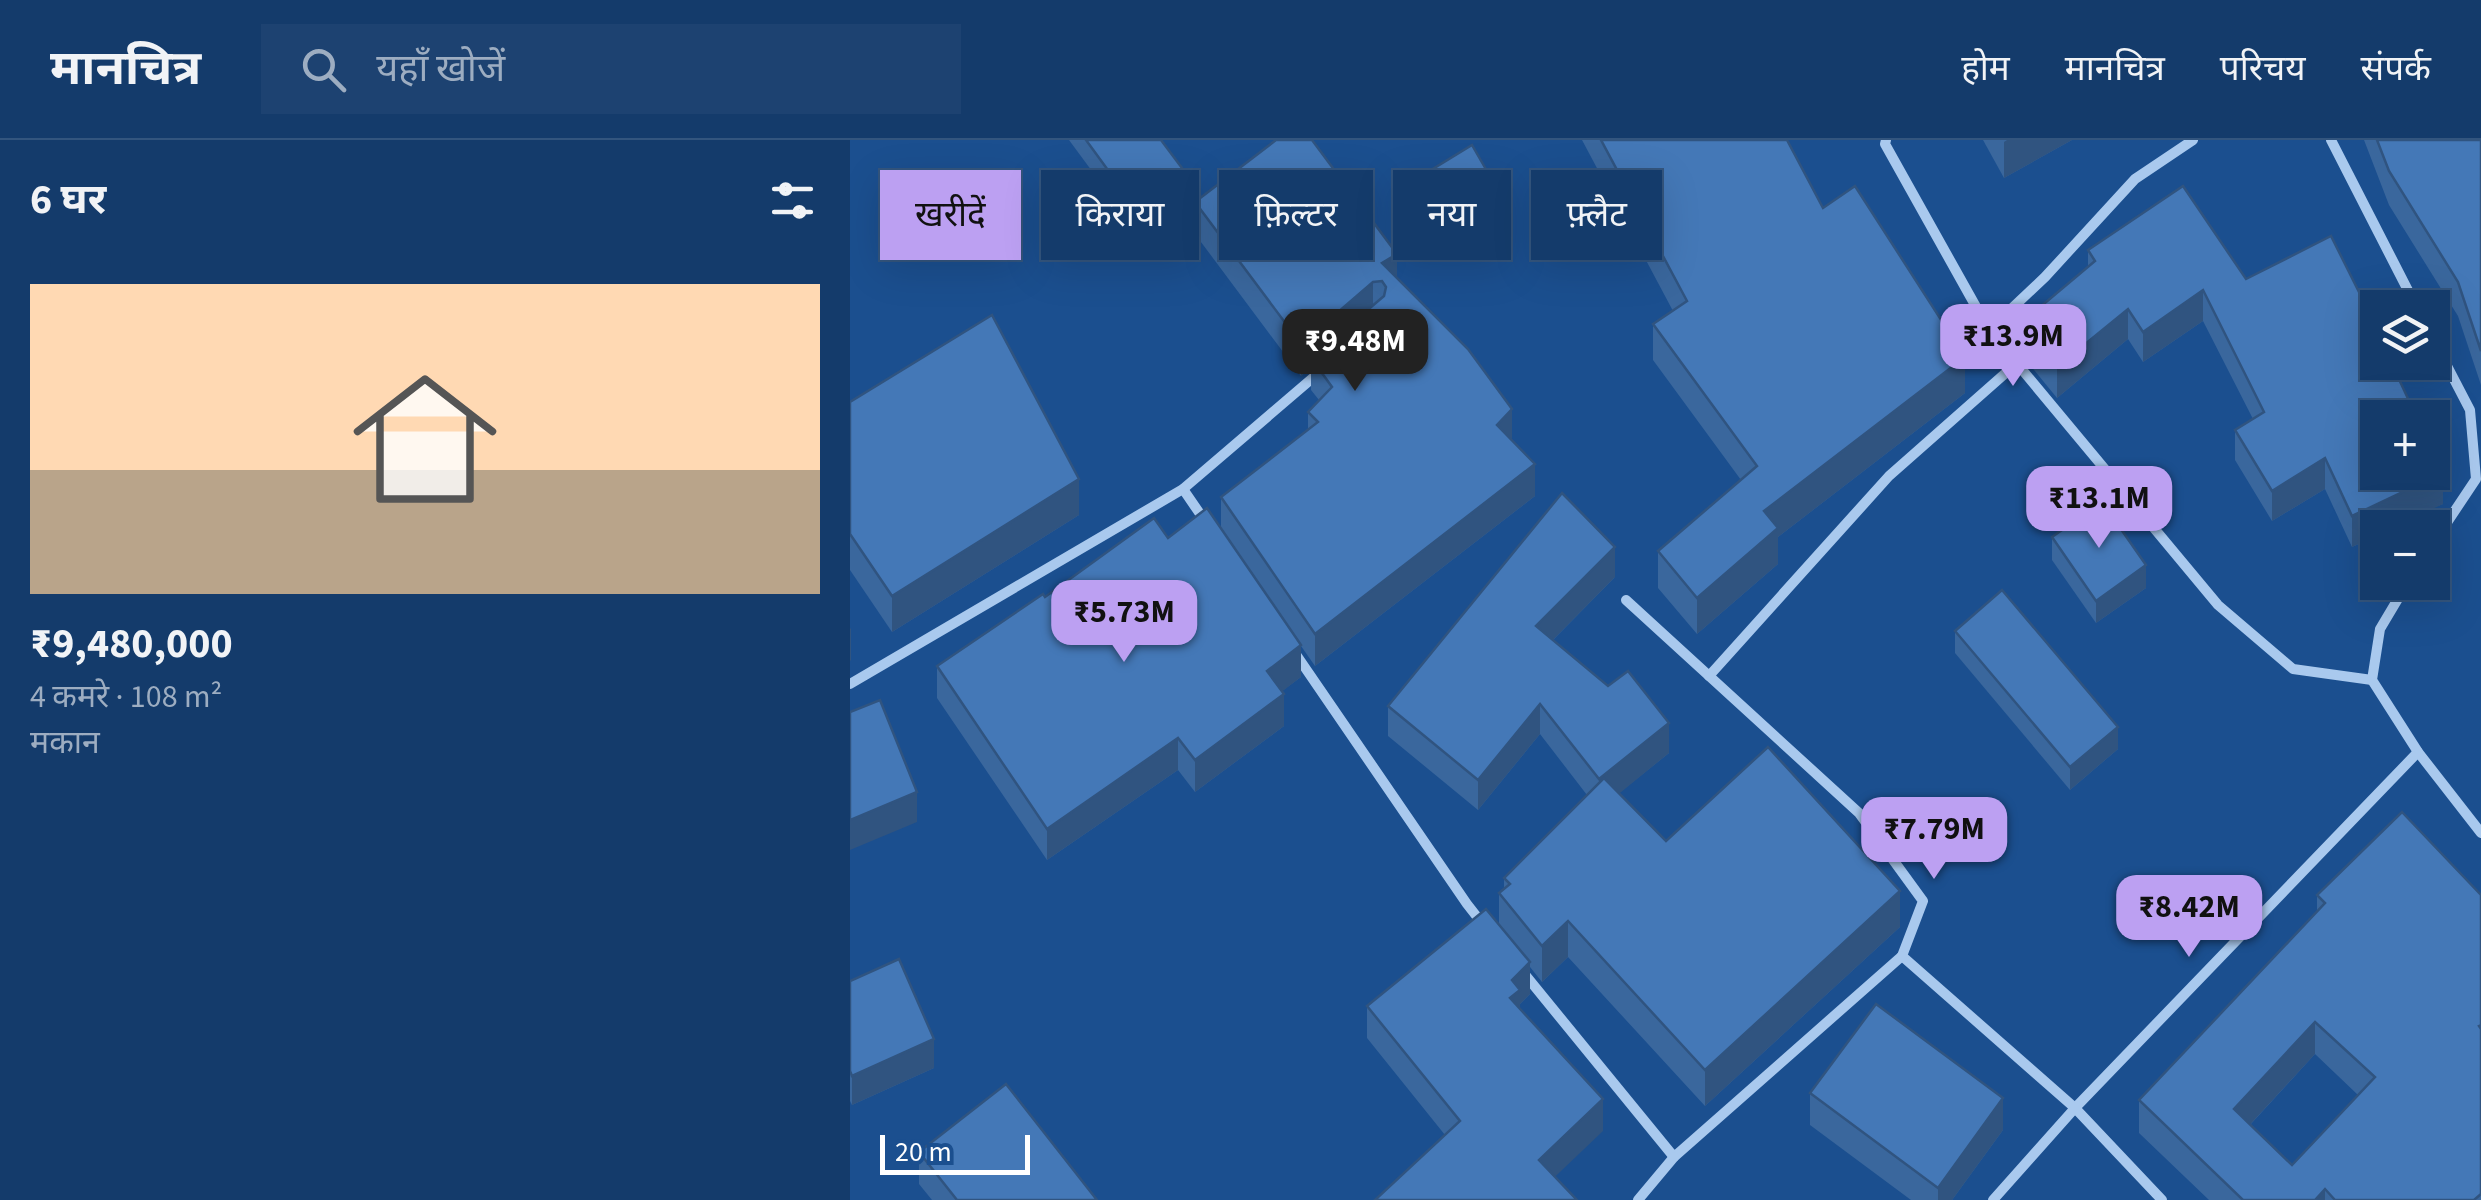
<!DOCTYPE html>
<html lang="hi">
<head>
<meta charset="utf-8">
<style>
  :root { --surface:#143b6b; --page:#1d4271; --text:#f1f3f6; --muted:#9dadc1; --line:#33557e; --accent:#bca0f2 }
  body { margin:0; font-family:"Source Sans 3","Noto Sans Devanagari",sans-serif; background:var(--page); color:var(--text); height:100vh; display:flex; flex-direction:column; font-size:38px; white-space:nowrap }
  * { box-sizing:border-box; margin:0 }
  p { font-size:32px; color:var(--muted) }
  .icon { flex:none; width:55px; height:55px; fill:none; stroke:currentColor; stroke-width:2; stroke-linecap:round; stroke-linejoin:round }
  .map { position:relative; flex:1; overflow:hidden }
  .side { display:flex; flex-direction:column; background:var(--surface); width:850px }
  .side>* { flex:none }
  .banner { position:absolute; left:30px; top:30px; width:950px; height:90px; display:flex; gap:20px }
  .buttons { position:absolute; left:1510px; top:150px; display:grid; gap:20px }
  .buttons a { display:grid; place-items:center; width:90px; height:90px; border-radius:0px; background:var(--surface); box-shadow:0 10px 40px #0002,0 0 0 2px var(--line); font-size:50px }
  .scale { position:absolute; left:30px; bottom:25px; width:150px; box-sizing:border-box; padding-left:10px; border:5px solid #fff; border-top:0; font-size:28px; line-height:35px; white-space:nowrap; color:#fff; -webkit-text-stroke:8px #1b4f8f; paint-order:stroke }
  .price { position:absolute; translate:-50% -85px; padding:0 22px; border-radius:20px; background:var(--accent); color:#111; font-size:32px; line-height:65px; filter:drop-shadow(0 2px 5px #0008) }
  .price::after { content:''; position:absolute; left:50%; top:60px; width:30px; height:22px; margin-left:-15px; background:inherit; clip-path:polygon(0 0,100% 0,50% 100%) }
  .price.current { background:#222; color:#fff }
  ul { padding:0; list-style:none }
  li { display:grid; align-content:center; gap:20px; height:530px; padding:0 30px }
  li span { display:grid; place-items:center; height:310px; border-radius:0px; color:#555 }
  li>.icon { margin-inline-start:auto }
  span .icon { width:180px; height:180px; fill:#fffc; stroke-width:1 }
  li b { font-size:42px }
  h2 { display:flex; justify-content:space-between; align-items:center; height:120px; padding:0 30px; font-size:42px }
  .chip { padding:0 35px; border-radius:0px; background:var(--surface); box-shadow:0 10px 40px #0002,0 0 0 2px var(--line); font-size:35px; line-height:90px }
  .chip.current { background:var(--accent); color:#111 }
  header { display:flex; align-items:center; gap:60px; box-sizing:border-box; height:140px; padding:0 50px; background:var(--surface); border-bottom:2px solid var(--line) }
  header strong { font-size:48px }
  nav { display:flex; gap:55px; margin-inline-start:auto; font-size:35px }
  .search { width:700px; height:90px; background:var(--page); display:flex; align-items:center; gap:25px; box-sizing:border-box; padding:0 35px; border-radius:0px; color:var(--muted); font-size:38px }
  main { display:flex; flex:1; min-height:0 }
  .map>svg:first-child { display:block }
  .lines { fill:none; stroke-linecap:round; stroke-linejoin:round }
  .minor { stroke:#a9c9ee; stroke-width:10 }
  .wall { fill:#3a679d; fill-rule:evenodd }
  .shaded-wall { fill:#305480 }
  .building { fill:#4478b7; stroke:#305480; stroke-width:2.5; fill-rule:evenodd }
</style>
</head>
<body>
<header>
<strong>मानचित्र</strong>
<div class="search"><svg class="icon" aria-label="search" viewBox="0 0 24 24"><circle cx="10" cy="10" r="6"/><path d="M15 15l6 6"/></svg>यहाँ खोजें</div>
<nav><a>होम</a><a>मानचित्र</a><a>परिचय</a><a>संपर्क</a></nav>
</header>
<main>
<section class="side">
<h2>6 घर<svg class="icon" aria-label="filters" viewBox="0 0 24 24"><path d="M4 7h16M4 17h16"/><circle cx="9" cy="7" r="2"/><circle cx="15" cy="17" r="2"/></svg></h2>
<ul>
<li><span style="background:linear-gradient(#ffd9b3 60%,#b9a48a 0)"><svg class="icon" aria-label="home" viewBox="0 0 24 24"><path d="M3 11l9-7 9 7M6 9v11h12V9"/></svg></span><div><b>₹9,480,000</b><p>4 कमरे · 108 m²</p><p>मकान</p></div></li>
</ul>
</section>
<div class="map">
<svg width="1631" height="1060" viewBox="0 0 1631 1060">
  <rect width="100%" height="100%" fill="#1b4f8f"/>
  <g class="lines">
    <g class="minor">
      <polyline points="1036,0 1035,4 1139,190 1368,465 1443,529 1522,540"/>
      <polyline points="1481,0 1567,168"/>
      <polyline points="1139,190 1195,137 1285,39 1343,0"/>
      <polyline points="1582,197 1620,270 1626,339 1582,405"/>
      <polyline points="333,349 357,384"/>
      <polyline points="1558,442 1530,489 1522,540 1568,612 1631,693"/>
      <polyline points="776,460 1009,673 1073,761 1052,816 1225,968 1312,1060"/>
      <polyline points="445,513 617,764 635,787"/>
      <polyline points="859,536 1039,336 1167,223"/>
      <polyline points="0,544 333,349 472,230"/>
      <polyline points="672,831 824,1017 1052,816"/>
      <polyline points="788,1060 824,1017"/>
      <polyline points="1143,1060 1225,968 1568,612"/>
    </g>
  </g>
  <g class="wall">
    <polygon points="219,0 311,0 344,67 295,103"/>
    <polygon points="732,0 937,0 973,68 1115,253 928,397 928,424 847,494 808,448 808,411 891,340 803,220 803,184 823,171"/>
    <polygon points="1133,0 1222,0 1154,38"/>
    <polygon points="1514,0 1631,0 1631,245 1608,176 1539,65"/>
    <polygon points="573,35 653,81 604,111 573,58"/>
    <polygon points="345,62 547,138 662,301 685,356 465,526 451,506 451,537 432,551 434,586 345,652 328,630 197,720 87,558 87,526 195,457 318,398 371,388 371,357 458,290 458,272 469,260 461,250 461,227 451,236 345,94"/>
    <polygon points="1238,110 1396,139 1593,364 1528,388 1528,395 1502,407 1475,349 1422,381 1385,320 1385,290 1403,279 1353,181 1293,222 1278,199 1207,258 1171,214 1171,183 1238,127"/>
    <polygon points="0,262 229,375 42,492 0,430"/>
    <polygon points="1202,397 1296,448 1246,483 1202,420"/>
    <polygon points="765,437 703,500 819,613 769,653 816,701 1050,787 855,966 718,817 692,842 680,827 680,854 670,864 670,869 753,991 595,995 517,898 517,866 649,785 649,753 654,750 654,738 737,655 690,594 628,670 538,596 538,566"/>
    <polygon points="1105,491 1268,609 1220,650 1105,513"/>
    <path d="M1467 755H1631V1060H1359L1289 993V960L1467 771ZM1465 914 1508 955 1442 1025 1400 985Z"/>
    <polygon points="0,841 84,928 2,965 0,961"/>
    <polygon points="960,953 1153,990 1102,1060 1061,1060 960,985"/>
    <polygon points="69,1012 247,1060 82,1060 69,1044"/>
  </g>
  <g class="shaded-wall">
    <polygon points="1157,0 1222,0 1154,38 1154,2"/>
    <polygon points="344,44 344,67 295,103 295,81"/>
    <polygon points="653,59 653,81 604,111 604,88"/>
    <polygon points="547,114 547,146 536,147 532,123"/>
    <polygon points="523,142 523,174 461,218 461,227 451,236 451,204"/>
    <polygon points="1353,150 1353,181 1293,222 1293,192"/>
    <polygon points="1278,169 1278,199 1207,258 1207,227"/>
    <polygon points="1115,217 1115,253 928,397 928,424 847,494 847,458 914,371"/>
    <polygon points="662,269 662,301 647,285"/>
    <polygon points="1475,318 1475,349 1422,381 1422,351"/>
    <polygon points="685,324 685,356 465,526 465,494"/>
    <polygon points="1593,333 1593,364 1543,388 1528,388 1528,395 1502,407 1502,376"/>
    <polygon points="229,339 229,375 42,492 42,456"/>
    <polygon points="765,407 765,437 686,517 686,486"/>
    <polygon points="1296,425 1296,448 1246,483 1246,461"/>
    <polygon points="1,488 1,520 0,521 0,489"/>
    <polygon points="451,505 451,537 417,563 417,531"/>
    <polygon points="434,554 434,586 345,652 345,620"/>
    <polygon points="690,564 690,594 628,670 628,640"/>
    <polygon points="819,583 819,613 749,670 749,639"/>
    <polygon points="1268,587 1268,609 1220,650 1220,627"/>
    <polygon points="328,598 328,630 197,720 197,689"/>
    <polygon points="67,652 67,682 0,710 0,680"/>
    <polygon points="1050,751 1050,787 855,966 855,930"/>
    <polygon points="718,781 718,817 692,842 692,806"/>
    <polygon points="680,822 680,854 670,864 670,882 660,858 662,840"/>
    <polygon points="1465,882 1465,914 1384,1002 1384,969"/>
    <polygon points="84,899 84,928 2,965 2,936"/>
    <polygon points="1153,958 1153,990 1102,1060 1088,1060 1088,1048"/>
    <polygon points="753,959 753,991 689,1052 689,1020"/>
    <polygon points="1475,1049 1475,1060 1465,1060"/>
  </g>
  <g class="building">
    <polygon points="236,0 311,0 344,44 295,81"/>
    <polygon points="426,0 462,0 547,114 532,123 618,209 662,269 647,285 685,324 465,494 371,357 468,282 458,272 482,247 461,218 534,156 536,147 532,141 523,142 451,204 345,62"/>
    <polygon points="751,0 937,0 973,68 1005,46 1115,217 914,371 928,388 847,458 808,411 907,326 803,184 837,161"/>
    <polygon points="1527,0 1631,0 1631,211 1608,142 1539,31"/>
    <polygon points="622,5 653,59 604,88 573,35"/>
    <polygon points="1333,46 1396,139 1481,96 1528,190 1528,222 1541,222 1567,278 1528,278 1528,332 1582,332 1582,311 1593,333 1502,376 1475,318 1422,351 1385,290 1414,272 1353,150 1293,192 1278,169 1207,227 1171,183 1245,121 1238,110"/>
    <polygon points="142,175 229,339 42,456 0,394 0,262"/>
    <polygon points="712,353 765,407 686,486 758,546 778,531 819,583 749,639 690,564 628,640 538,566"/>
    <polygon points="1252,362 1296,425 1246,461 1202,397"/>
    <polygon points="357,368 451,505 417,531 434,554 345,620 328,598 197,689 87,526 193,454 195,457 304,378 318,398"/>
    <polygon points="1152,450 1268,587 1220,627 1105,491"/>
    <polygon points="30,560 67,652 0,680 0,572"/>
    <polygon points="918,607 1050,751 855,930 718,781 692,806 649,753 660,744 654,738 754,638 816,701"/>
    <path d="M1552 672 1631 755V885L1629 886 1631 889V1054L1624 1060H1485L1475 1049 1465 1060H1393L1289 960 1475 763 1467 755ZM1465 882 1525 937 1442 1025 1384 969Z"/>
    <polygon points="636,769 680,822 662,840 670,850 660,858 753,959 689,1020 727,1060 525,1060 610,981 517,866"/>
    <polygon points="49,819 84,899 2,936 0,931 0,841"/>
    <polygon points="1026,864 1153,958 1088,1048 960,953"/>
    <polygon points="156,944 247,1060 107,1060 69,1012"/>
  </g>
</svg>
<div class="buttons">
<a><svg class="icon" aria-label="layers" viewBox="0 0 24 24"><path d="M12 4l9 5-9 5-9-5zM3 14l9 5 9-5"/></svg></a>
<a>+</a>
<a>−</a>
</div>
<div class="scale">20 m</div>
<b class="price" style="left:1163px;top:249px">₹13.9M</b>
<b class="price current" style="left:505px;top:254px">₹9.48M</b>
<b class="price" style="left:1249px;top:411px">₹13.1M</b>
<b class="price" style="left:274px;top:525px">₹5.73M</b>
<b class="price" style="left:1084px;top:742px">₹7.79M</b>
<b class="price" style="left:1339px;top:820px">₹8.42M</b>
<div class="banner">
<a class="chip current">खरीदें</a>
<a class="chip">किराया</a>
<a class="chip">फ़िल्टर</a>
<a class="chip">नया</a>
<a class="chip">फ़्लैट</a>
</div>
</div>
</main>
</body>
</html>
